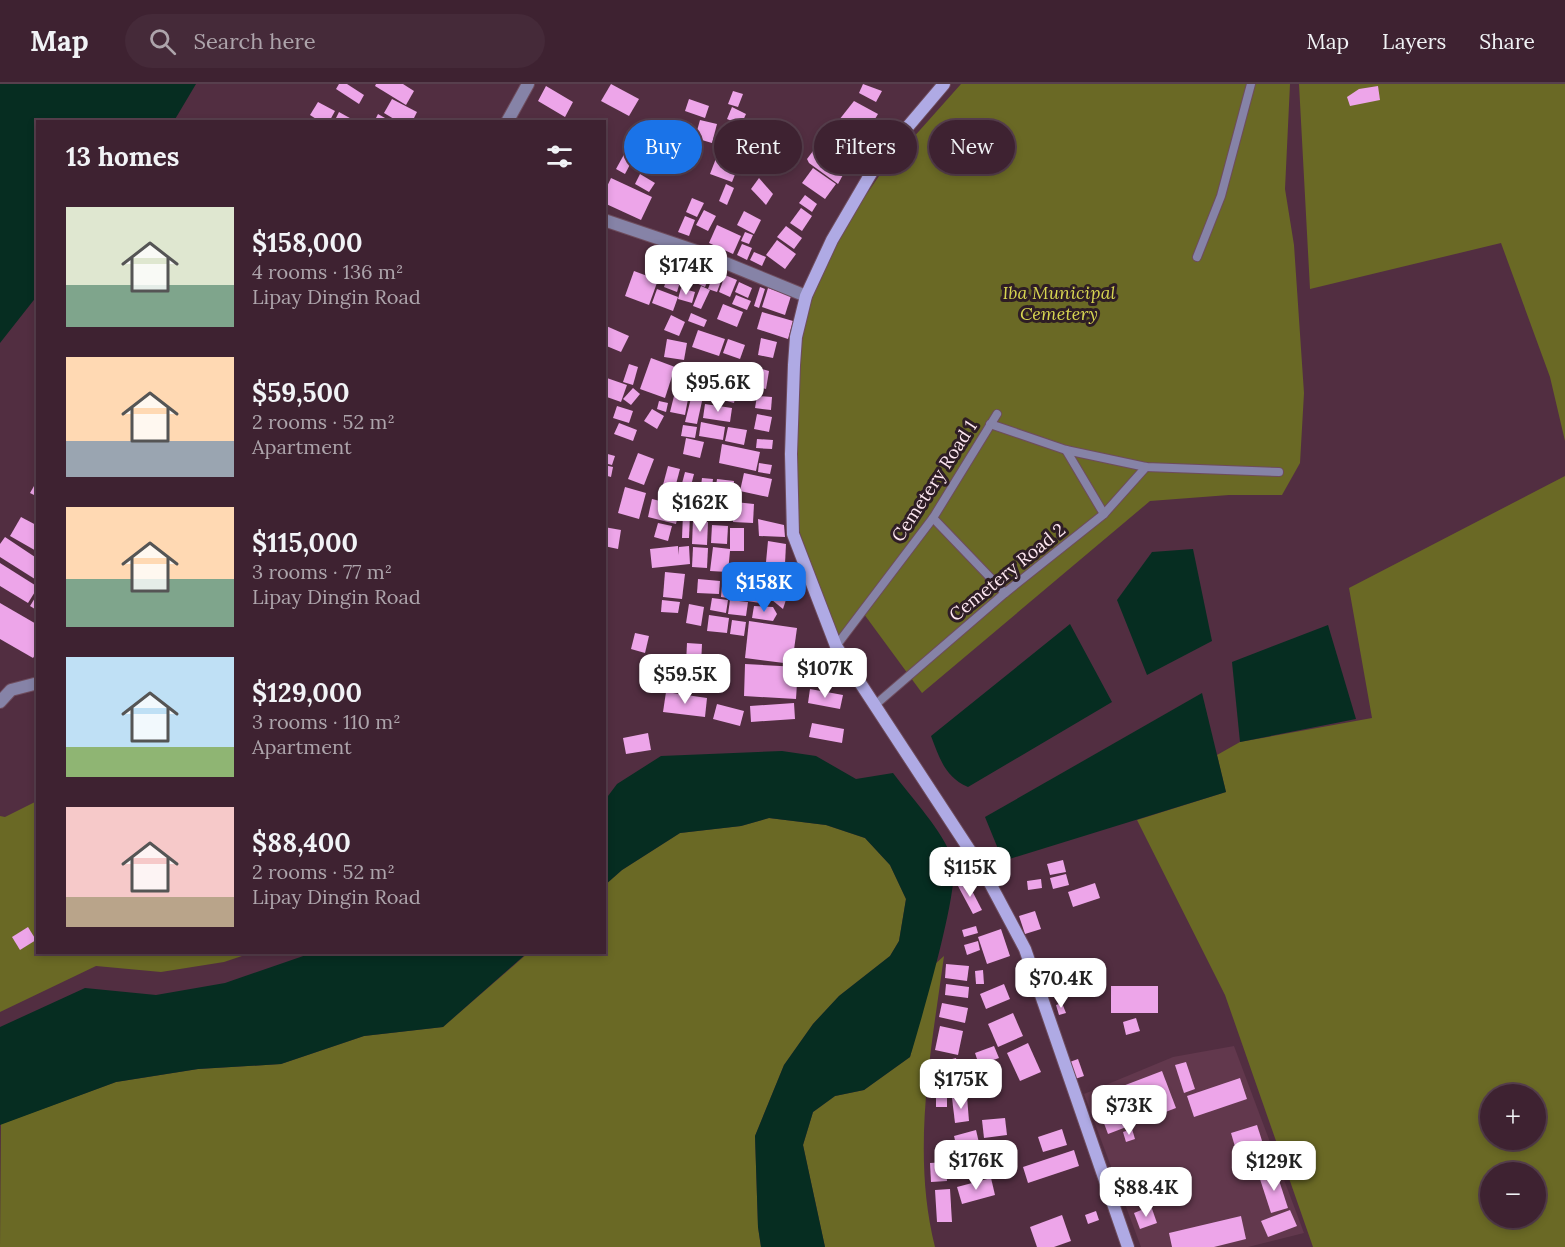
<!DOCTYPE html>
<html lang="en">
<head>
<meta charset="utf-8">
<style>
  :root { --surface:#3e2231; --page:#452a39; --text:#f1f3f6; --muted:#ada4ab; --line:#573f4d; --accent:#1a73e8 }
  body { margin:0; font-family:Lora,serif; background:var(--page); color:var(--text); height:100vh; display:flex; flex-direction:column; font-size:22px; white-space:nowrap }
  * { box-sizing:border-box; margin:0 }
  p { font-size:20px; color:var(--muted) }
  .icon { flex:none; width:33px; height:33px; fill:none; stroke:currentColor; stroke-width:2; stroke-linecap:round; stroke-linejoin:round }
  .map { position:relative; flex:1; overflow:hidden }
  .drawer { position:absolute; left:36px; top:36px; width:570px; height:834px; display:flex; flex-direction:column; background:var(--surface); border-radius:0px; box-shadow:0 3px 9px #0003,0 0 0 2px var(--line) }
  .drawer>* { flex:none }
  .top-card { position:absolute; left:624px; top:36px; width:570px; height:54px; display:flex; gap:12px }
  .buttons { position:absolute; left:1480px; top:1000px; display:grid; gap:12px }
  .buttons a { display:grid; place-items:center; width:66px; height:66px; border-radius:50%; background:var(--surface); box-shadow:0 3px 9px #0003,0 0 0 2px var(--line); font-size:30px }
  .price { position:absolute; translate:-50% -51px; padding:0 14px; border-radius:12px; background:#fff; color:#222; font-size:20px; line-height:39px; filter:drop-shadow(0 2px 3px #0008) }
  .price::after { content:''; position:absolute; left:50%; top:36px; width:18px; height:14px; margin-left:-9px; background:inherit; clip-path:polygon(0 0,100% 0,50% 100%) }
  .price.selected { background:var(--accent); color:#fff }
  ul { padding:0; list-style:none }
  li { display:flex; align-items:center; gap:18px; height:150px; padding:0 30px }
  li span { display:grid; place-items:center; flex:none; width:168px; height:120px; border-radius:0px; color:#555 }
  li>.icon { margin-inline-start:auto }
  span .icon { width:72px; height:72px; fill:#fffc; stroke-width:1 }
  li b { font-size:26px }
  h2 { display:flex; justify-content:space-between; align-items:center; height:72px; padding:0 30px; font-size:26px }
  .pill { padding:0 21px; border-radius:27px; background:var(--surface); box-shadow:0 3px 9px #0003,0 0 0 2px var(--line); font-size:21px; line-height:54px }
  .pill.selected { background:var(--accent); color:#fff }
  header { display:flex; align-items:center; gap:36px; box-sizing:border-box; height:84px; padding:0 30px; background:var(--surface); border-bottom:2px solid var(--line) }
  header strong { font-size:28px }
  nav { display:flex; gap:33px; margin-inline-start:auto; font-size:21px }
  .search { width:420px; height:54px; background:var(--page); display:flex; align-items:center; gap:15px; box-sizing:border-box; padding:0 21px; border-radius:33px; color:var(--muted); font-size:22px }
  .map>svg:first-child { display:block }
  .built { fill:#62384d }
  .green { fill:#6a6925; fill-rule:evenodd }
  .water { fill:#062d21 }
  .building { fill:#eda5e9 }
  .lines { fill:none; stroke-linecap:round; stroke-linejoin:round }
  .lane-casing { stroke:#6e4c5d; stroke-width:10 }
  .street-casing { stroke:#6e4c5d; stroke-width:14 }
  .secondary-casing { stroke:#6e4c5d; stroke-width:14 }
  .lane { stroke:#8683a7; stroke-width:8 }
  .street { stroke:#8683a7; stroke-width:12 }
  .secondary { stroke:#afaae4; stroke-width:12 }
  .labels { text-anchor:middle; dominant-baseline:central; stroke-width:6; stroke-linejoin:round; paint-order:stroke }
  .park-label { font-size:18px; font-style:italic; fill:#d7d551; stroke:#2e1d25 }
  .street-label { font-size:18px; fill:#fee7f1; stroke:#2e1d25 }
</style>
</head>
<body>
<header>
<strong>Map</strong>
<div class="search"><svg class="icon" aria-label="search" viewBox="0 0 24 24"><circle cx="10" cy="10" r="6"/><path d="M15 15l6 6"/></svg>Search here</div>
<nav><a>Map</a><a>Layers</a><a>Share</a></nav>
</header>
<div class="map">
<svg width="1565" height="1163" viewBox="0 0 1565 1163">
  <rect width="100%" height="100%" fill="#522e41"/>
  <polygon class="built" points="1234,962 1304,1149 1248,1163 1141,1163 1084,1010 1173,973"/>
  <g class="green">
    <polygon points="961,0 1290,0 1285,105 1294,161 1304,309 1300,379 1282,411 1229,411 1150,417 922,609 861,526 839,554 798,444 796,367 800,252 810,211 835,156 879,92"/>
    <polygon points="1299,0 1565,0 1565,357 1550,293 1501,159 1310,205"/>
    <path d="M1565 392V1163H1313L1225 911 1137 736 1226 708 1217 671 1240 658 1372 634 1349 504ZM1491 1011H1536V1056H1491ZM1491 1089H1536V1134H1491Z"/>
    <polygon points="37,717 38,868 251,869 224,878 161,888 96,882 0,928 0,732 5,733"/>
    <polygon points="769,734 826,741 865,754 890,781 906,815 899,857 890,872 839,912 813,940 784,981 755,1052 758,1143 761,1163 0,1163 1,1040 116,998 198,985 281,980 364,952 443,943 528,869 604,868 605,801 622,786 680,749 741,742"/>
    <path d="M944 872C931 968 911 1067 935 1163H825L803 1061 813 1028 835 1012 864 1006 910 973 934 881Z"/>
  </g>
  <g class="water">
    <polygon points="0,0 196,0 174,37 38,38 37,212 0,259"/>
    <polygon points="1193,465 1212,557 1147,591 1117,516 1152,468"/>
    <path d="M1070 540 1112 618 968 703C945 693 940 675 931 652Z"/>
    <polygon points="1328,541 1356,635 1240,658 1232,578"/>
    <polygon points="1202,609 1226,708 1003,777 985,733"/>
    <path d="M782 667 816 672 856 695 893 689C911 713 943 747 953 776 961 802 920 940 910 973L864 1006 835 1012 813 1028 803 1061 825 1163H761L758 1143 755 1052 784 981 813 940 839 912 890 872 899 857 906 815 890 781 865 754 826 741 769 734 741 742 680 749 622 786 605 801V716L617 700 661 672Z"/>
    <polygon points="312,869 527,869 443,943 364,952 281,980 198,985 116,998 0,1041 0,943 85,904 156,911 225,899"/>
  </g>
  <g class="building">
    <polygon points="339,0 347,0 364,11 359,20 336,5"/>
    <polygon points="376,0 403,0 414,7 406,21 375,2"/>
    <polygon points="611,0 639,15 629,32 601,17"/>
    <polygon points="863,0 882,7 876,18 859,9"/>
    <polygon points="546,2 573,18 565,33 538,17"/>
    <polygon points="1378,2 1380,16 1350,22 1347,13 1359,5"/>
    <polygon points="733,7 743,10 738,23 728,20"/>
    <polygon points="392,15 417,28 412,38 399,38 384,29"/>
    <polygon points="689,15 709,22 705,34 685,27"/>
    <polygon points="854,17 878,30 846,83 827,74 839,36"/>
    <polygon points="318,18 335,27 329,38 321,38 310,31"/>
    <polygon points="732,23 746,30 741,41 727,35"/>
    <polygon points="339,28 357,38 334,38"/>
    <polygon points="378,30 392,38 374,38"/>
    <polygon points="700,36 717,40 712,59 695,54"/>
    <polygon points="683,37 692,40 687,59 677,56"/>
    <polygon points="720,64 742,73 732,98 710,90"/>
    <polygon points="627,65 636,69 625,90 616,85"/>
    <polygon points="813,67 844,89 838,100 809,79 807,75"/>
    <polygon points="813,84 836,100 825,115 802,99"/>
    <polygon points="640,90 655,99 649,108 635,100"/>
    <polygon points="611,94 652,113 641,136 604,119 604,109"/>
    <polygon points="759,94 773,110 766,121 751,105"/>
    <polygon points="726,100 734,104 727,121 719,117"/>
    <polygon points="805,111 817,120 812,128 799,119"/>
    <polygon points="692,114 704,119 697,133 686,128"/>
    <polygon points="801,124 812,132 802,147 790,139"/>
    <polygon points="704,126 716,132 708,147 696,141"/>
    <polygon points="744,127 761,136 754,150 737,141"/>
    <polygon points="685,132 695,136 689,152 678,148"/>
    <polygon points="717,141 741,152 733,170 709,159"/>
    <polygon points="786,142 802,154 794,165 777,153"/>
    <polygon points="745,148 753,151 749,160 741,157"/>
    <polygon points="777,156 796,170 785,185 766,171"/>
    <polygon points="742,160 752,164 747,176 737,171"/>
    <polygon points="665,167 677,172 670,188 658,183"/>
    <polygon points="754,168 766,173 762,182 750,176"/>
    <polygon points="684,171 700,177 691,199 675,193"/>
    <polygon points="702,178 713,183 705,203 694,198"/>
    <polygon points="716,183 725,186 717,208 708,205"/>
    <polygon points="634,187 658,196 649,221 625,212"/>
    <polygon points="725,191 737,196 730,213 719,208"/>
    <polygon points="667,194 680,198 677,208 664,203"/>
    <polygon points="739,198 752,204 748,214 735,208"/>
    <polygon points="701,202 710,206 701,225 693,222"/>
    <polygon points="760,203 765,205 759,224 754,222"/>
    <polygon points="681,204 695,208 692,219 678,215"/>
    <polygon points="768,204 791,212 785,231 762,223"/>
    <polygon points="657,205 678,213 673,227 652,219"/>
    <polygon points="736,211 751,217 747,226 732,220"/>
    <polygon points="723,220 743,228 737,243 717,235"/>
    <polygon points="762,228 793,237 788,255 757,245"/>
    <polygon points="691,229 707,236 704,243 688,237"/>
    <polygon points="671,231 685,238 679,252 664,246"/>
    <polygon points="604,241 629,252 621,268 604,261"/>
    <polygon points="698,246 725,255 719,272 692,263"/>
    <polygon points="761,254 777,258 773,274 758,271"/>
    <polygon points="667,255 687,259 684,276 664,273"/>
    <polygon points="728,255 745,261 740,275 723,269"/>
    <polygon points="651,274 675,283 665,314 640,305"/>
    <polygon points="629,280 638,283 633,301 623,298"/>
    <polygon points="758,284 769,287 766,305 755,302"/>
    <polygon points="709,287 723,291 716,314 703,310"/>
    <polygon points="689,289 703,292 699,312 685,309"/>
    <polygon points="604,293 627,301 621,318 604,312"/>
    <polygon points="726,293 739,296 734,319 720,315"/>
    <polygon points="633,304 640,310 631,321 623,315"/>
    <polygon points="674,312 688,315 685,331 670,328"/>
    <polygon points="757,312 772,313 771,326 755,324"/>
    <polygon points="691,314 702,317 697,340 685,338"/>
    <polygon points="659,317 668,319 666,328 657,325"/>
    <polygon points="705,320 732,324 730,338 703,334"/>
    <polygon points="617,322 633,327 629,339 613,334"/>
    <polygon points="652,325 664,332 657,345 644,337"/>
    <polygon points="757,330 772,333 769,348 754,345"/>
    <polygon points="701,338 725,343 723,356 699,352"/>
    <polygon points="619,339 637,346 633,357 614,350"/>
    <polygon points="683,341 697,343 695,354 681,352"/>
    <polygon points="728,343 747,346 744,361 725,357"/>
    <polygon points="686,354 704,358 700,374 683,370"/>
    <polygon points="757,355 773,356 772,365 756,364"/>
    <polygon points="722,360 760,368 756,387 719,379"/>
    <polygon points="604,369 615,372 612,381 604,379"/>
    <polygon points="638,369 654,375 644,401 628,395"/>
    <polygon points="759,379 772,381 770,390 758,388"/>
    <polygon points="604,381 613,383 611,393 604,391"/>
    <polygon points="668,382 680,385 675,404 663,401"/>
    <polygon points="685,388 694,390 689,409 680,407"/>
    <polygon points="744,389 772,395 768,413 740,407"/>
    <polygon points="702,394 713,395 711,412 700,411"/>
    <polygon points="38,395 38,413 30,409"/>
    <polygon points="717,395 734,397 733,411 715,409"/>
    <polygon points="625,403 646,409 639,435 618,429"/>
    <polygon points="718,413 731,414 729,437 716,436"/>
    <polygon points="652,415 680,422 676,440 648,433"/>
    <polygon points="735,418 754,420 753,439 733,438"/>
    <polygon points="683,430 690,431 689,454 682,454"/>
    <polygon points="21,433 38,442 38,468 10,452"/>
    <polygon points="758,435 784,441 785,453 759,452"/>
    <polygon points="693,436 708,438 707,461 692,460"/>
    <polygon points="658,439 672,442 668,457 654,453"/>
    <polygon points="712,441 728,442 727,460 711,459"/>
    <polygon points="604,443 621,446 618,465 604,462"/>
    <polygon points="730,444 744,444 744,467 730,467 728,488 710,487 713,463 730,465"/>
    <polygon points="5,453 38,475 38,497 0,473 0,460"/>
    <polygon points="768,457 786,460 785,480 766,478"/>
    <polygon points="678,462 679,471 679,463 689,462 690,480 652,484 650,465"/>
    <polygon points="693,463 708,464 707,484 692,483"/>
    <polygon points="0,479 38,503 28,519 0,502"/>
    <polygon points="736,480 769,484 772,489 771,514 761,513 760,502 734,501"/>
    <polygon points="665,488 685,490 682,515 663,513"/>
    <polygon points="774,490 793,494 783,525 772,516"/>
    <polygon points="698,495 720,497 719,510 697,509"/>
    <polygon points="722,502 757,504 760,519 721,513"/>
    <polygon points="38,509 38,527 30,522"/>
    <polygon points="712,514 728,516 726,529 710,526"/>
    <polygon points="662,516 680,518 678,529 661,528"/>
    <polygon points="730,516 748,518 746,532 728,530"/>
    <polygon points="0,519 38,541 38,567 33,574 0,555"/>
    <polygon points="689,520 704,523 701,542 686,539"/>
    <polygon points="754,522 773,523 777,530 773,537 752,534"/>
    <polygon points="709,531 729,534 727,549 707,547"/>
    <polygon points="732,536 746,538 744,552 730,550"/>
    <polygon points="749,537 797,544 792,580 745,574"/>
    <polygon points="635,549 649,552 645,569 631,565"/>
    <polygon points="687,559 702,560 701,581 686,580"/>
    <polygon points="745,580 798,583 796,615 744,612"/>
    <polygon points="810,605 843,611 840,625 808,619"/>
    <polygon points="666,608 707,614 705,633 663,628"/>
    <polygon points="794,619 795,635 751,638 750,622"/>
    <polygon points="717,620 744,627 740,642 713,635"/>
    <polygon points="812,639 844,645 842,659 809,653"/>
    <polygon points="648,649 651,666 626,670 623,654"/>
    <polygon points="1063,776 1066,788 1050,791 1047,780"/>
    <polygon points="1066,790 1069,801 1053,805 1050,794"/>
    <polygon points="1041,795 1042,804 1028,806 1027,797"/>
    <polygon points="967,797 982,826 973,830 958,802"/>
    <polygon points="1095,799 1100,814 1073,823 1068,808"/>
    <polygon points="1035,827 1041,845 1025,850 1019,832"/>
    <polygon points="976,842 978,849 964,853 962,846"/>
    <polygon points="28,843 36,856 20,866 12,853"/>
    <polygon points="1001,845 1010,872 987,880 978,853"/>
    <polygon points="978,857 980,866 967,871 964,861"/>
    <polygon points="946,880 969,882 967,897 945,894"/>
    <polygon points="983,886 984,900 976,900 975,887"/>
    <polygon points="946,900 969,903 968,914 945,911"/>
    <polygon points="1004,900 1010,915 986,925 980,910"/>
    <rect x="1111" y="902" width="47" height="27"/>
    <polygon points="942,919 968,924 965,939 939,933"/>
    <polygon points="1062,919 1066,929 1059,931 1056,921"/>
    <polygon points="1013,929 1023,952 998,963 988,940"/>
    <polygon points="1136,934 1140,947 1126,951 1123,938"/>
    <polygon points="940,942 963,947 958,971 935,966"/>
    <polygon points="1028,959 1041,988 1020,997 1007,969"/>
    <polygon points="994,962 999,974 979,981 975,969"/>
    <polygon points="956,974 959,987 947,990 944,977"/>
    <polygon points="1078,975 1084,992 1072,996 1067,979"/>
    <polygon points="1186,978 1195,1005 1184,1009 1175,981"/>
    <polygon points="980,987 983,1004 959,1007 956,990"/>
    <polygon points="1162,987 1176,1024 1108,1050 1094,1013"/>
    <polygon points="1240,994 1247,1015 1194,1033 1187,1012"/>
    <rect x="936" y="1010" width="11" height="13"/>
    <polygon points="967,1013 969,1037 955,1039 952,1014"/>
    <polygon points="1005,1034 1007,1051 984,1054 982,1036"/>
    <polygon points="1257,1041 1270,1082 1243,1090 1231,1049"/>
    <polygon points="1062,1045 1067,1061 1043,1068 1038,1053"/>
    <polygon points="1132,1045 1135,1055 1126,1058 1123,1048"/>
    <polygon points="976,1046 980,1063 958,1069 954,1052"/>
    <polygon points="1003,1063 1008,1075 983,1086 977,1074"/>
    <polygon points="1074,1066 1079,1082 1028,1099 1023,1083"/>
    <polygon points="959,1075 965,1090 958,1093 952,1078"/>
    <polygon points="946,1078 947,1097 931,1098 930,1079"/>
    <polygon points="1276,1087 1288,1124 1271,1129 1259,1092"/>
    <polygon points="991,1094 995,1111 962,1120 957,1103"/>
    <polygon points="950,1105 952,1138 937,1138 935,1106"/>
    <polygon points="1151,1122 1157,1139 1140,1145 1134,1129"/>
    <polygon points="1290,1126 1297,1142 1268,1153 1261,1137"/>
    <polygon points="1096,1127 1099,1136 1088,1140 1085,1131"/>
    <polygon points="1062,1131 1071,1157 1054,1163 1037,1163 1030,1143"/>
    <polygon points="1241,1132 1246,1155 1214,1163 1172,1163 1169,1149"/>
  </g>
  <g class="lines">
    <g class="lane-casing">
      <g id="lane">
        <polyline points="1197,173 1221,112 1251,0"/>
        <polyline points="990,340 1066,366 1146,383 1279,388"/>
        <polyline points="1104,430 1146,383"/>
        <polyline points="933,434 1005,509"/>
        <polyline points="836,562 933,434 997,330"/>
        <polyline points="875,621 1005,509 1104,430 1066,366"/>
      </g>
    </g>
    <g class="street-casing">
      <g id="street">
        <polyline points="507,38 528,0"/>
        <polyline points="604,136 696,167 806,212"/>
        <polyline points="0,618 11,606 38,599"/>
      </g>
    </g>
    <g class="secondary-casing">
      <polyline id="secondary" points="944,0 877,79 832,156 806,212 796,253 794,281 791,370 793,450 836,562 984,788 1025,865 1128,1163"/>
    </g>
    <use href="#lane" class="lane"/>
    <use href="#street" class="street"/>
    <use href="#secondary" class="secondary"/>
  </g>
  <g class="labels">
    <g class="park-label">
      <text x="1059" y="208">Iba Municipal<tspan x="1059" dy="21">Cemetery</tspan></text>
    </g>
    <g class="street-label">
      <text transform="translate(934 397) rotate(-57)">Cemetery Road 1</text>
      <text transform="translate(1007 488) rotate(-39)">Cemetery Road 2</text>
    </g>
  </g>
</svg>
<div class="buttons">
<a>+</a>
<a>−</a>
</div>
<b class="price" style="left:686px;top:212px">$174K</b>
<b class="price" style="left:718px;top:329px">$95.6K</b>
<b class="price" style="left:700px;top:449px">$162K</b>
<b class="price selected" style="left:764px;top:529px">$158K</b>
<b class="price" style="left:825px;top:615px">$107K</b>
<b class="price" style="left:685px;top:621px">$59.5K</b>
<b class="price" style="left:970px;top:814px">$115K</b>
<b class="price" style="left:1061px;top:925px">$70.4K</b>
<b class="price" style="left:961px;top:1026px">$175K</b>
<b class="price" style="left:1129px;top:1052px">$73K</b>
<b class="price" style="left:976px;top:1107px">$176K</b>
<b class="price" style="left:1274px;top:1108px">$129K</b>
<b class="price" style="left:1146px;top:1134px">$88.4K</b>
<div class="top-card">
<a class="pill selected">Buy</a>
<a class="pill">Rent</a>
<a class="pill">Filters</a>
<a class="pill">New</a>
</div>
<section class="drawer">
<h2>13 homes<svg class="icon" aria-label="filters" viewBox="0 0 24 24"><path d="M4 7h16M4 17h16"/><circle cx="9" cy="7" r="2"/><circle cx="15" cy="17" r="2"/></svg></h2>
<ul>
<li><span style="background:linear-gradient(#dfe7d0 65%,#7fa58c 0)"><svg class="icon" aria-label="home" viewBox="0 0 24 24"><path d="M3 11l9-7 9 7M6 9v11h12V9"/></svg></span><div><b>$158,000</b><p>4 rooms · 136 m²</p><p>Lipay Dingin Road</p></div></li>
<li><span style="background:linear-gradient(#ffd9b3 70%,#9aa5b1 0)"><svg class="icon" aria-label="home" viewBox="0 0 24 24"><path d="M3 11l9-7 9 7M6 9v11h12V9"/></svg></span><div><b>$59,500</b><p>2 rooms · 52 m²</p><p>Apartment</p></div></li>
<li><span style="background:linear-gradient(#ffd9b3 60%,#7fa58c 0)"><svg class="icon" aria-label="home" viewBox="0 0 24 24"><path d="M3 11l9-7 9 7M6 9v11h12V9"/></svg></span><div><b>$115,000</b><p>3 rooms · 77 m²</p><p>Lipay Dingin Road</p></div></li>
<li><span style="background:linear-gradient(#bfe0f5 75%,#8fb573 0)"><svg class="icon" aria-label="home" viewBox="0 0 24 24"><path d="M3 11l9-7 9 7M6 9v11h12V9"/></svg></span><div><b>$129,000</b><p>3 rooms · 110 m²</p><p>Apartment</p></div></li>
<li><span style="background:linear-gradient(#f6c9c9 75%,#b9a48a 0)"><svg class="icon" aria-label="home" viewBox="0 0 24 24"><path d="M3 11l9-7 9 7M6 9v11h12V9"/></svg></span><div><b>$88,400</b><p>2 rooms · 52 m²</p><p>Lipay Dingin Road</p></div></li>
</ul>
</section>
</div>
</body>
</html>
